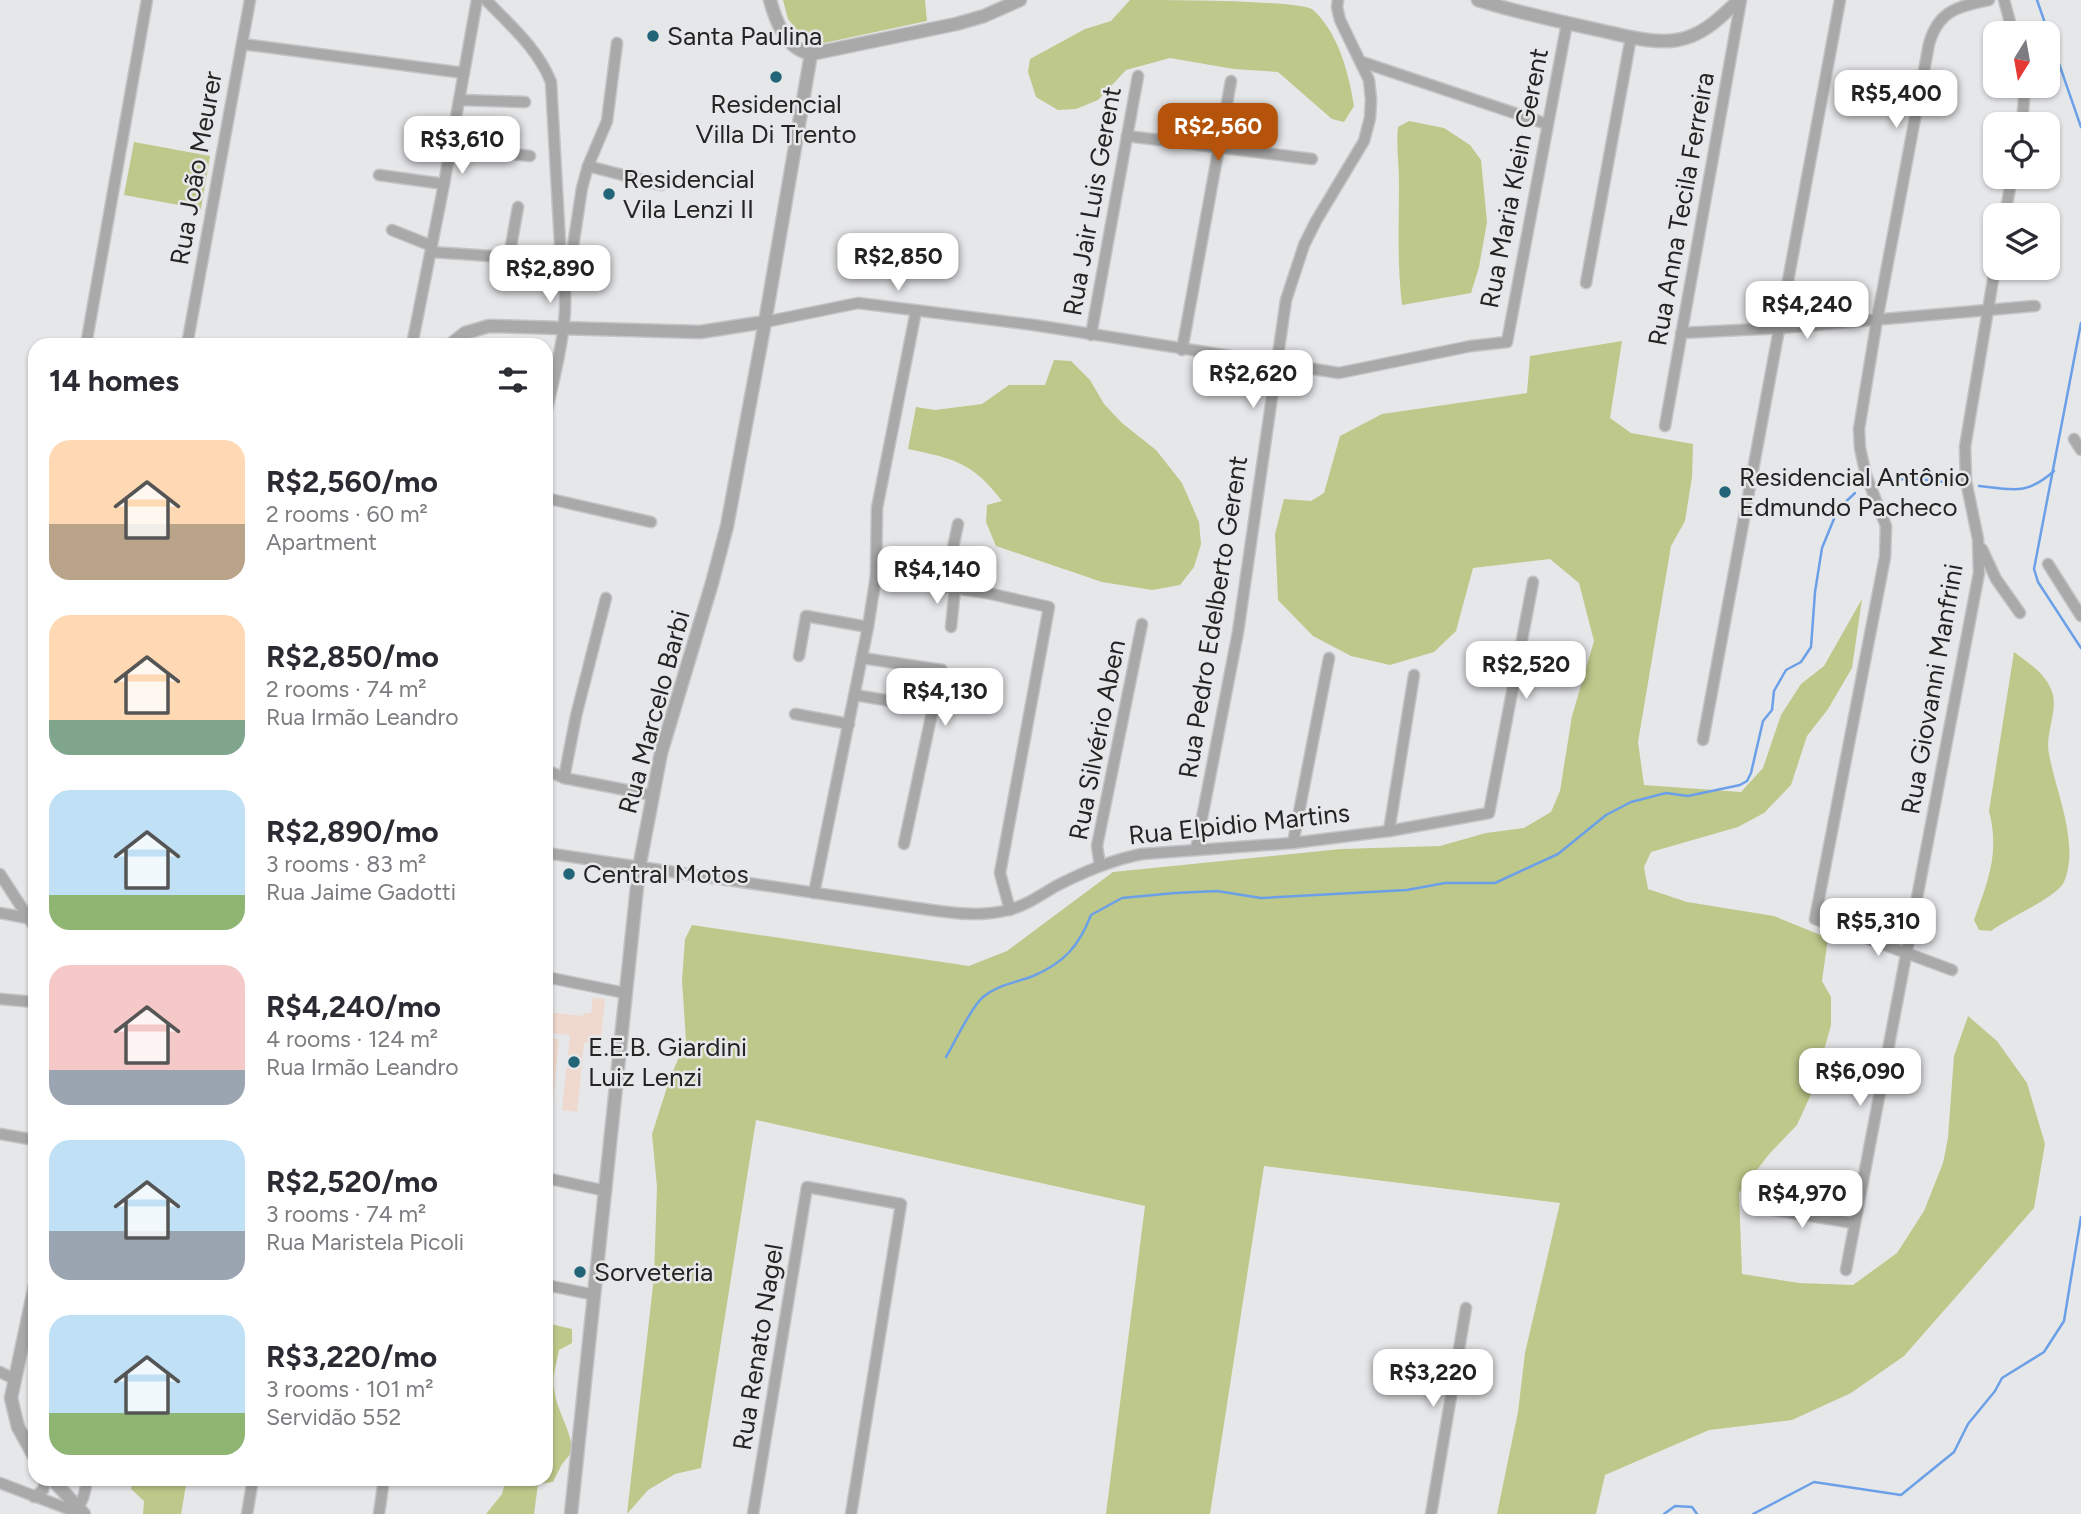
<!DOCTYPE html>
<html lang="en">
<head>
<meta charset="utf-8">
<style>
  :root { --surface:#fff; --page:#f2f2f3; --text:#2b2b33; --muted:#7c7c81; --accent:#b45309 }
  body { margin:0; font-family:Figtree,sans-serif; background:var(--page); color:var(--text); height:100vh; display:flex; flex-direction:column; font-size:26px; white-space:nowrap }
  * { box-sizing:border-box; margin:0 }
  p { font-size:23px; color:var(--muted) }
  .icon { flex:none; width:38px; height:38px; fill:none; stroke:currentColor; stroke-width:2; stroke-linecap:round; stroke-linejoin:round }
  .map { position:relative; flex:1; overflow:hidden }
  .drawer { position:absolute; left:28px; top:338px; width:525px; height:1148px; display:flex; flex-direction:column; background:var(--surface); border-radius:21px; box-shadow:0 2px 5px #0004 }
  .drawer>* { flex:none }
  .needle { width:46px; rotate:191deg }
  .tools { position:absolute; left:1983px; top:21px; display:grid; gap:14px }
  .tools a { display:grid; place-items:center; width:77px; height:77px; border-radius:14px; background:var(--surface); box-shadow:0 2px 5px #0004; font-size:35px }
  .price { position:absolute; translate:-50% -60px; padding:0 16px; border-radius:14px; background:#fff; color:#222; font-size:23px; line-height:46px; filter:drop-shadow(0 2px 4px #0008) }
  .price::after { content:''; position:absolute; left:50%; top:42px; width:21px; height:16px; margin-left:-10px; background:inherit; clip-path:polygon(0 0,100% 0,50% 100%) }
  .price.current { background:var(--accent); color:#fff }
  ul { padding:0; list-style:none }
  li { display:flex; align-items:center; gap:21px; height:175px; padding:0 21px }
  li span { display:grid; place-items:center; flex:none; width:196px; height:140px; border-radius:21px; color:#555 }
  li>.icon { margin-inline-start:auto }
  span .icon { width:84px; height:84px; fill:#fffc; stroke-width:1 }
  li b { font-size:30px }
  h2 { display:flex; justify-content:space-between; align-items:center; height:84px; padding:0 21px; font-size:30px }
  .map>svg:first-child { display:block }
  .education { fill:#efd8cd }
  .green { fill:#bec88a }
  .lines { fill:none; stroke-linecap:round; stroke-linejoin:round }
  .stream { stroke:#6ba0e8; stroke-width:2.5 }
  .minor-casing { stroke:#c3c4c6; stroke-width:13 }
  .tertiary-casing { stroke:#c3c4c6; stroke-width:15 }
  .minor { stroke:#aaa9a9; stroke-width:10 }
  .tertiary { stroke:#aaa9a9; stroke-width:12 }
  .poi-dot { fill:#236578; stroke:#e6e7e9; stroke-width:2.5 }
  .labels { text-anchor:middle; dominant-baseline:central; stroke-width:5; stroke-linejoin:round; paint-order:stroke }
  .poi-label { font-size:26px; fill:#242425; stroke:#e6e7e9; text-anchor:start }
  .street-label { font-size:26px; fill:#242425; stroke:#e6e7e9 }
</style>
</head>
<body>
<div class="map">
<svg width="2081" height="1514" viewBox="0 0 2081 1514">
  <rect width="100%" height="100%" fill="#e6e7e9"/>
  <polygon class="education" points="593,998 605,999 599,1057 588,1055 589,1043 584,1043 577,1112 562,1110 570,1035 550,1033 550,1038 559,1039 553,1101 546,1100 547,1012 584,1016 584,1013 591,1013"/>
  <g class="green">
    <polygon points="783,0 925,0 927,21 810,46 788,19"/>
    <path d="M1130 0C1162 0 1293 0 1312 9 1338 31 1349 74 1354 106L1344 122 1332 119 1278 72 1234 69 1170 58 1126 70 1098 100 1076 109 1058 110 1036 97 1028 72 1030 59 1085 29 1111 21Z"/>
    <path d="M1409 121 1444 128 1470 145 1481 160 1487 222 1479 267 1471 293 1402 305C1397 263 1399 225 1399 183 1399 164 1396 146 1398 127Z"/>
    <polygon points="134,142 210,156 201,209 124,195"/>
    <polygon points="1622,341 1610,418 1631,433 1693,444 1692,477 1685,521 1671,546 1638,742 1644,785 1741,792 1763,768 1781,715 1801,684 1824,666 1862,599 1852,668 1828,709 1807,736 1791,785 1764,813 1738,827 1651,852 1644,867 1648,889 1687,902 1774,916 1828,938 1822,981 1831,997 1831,1025 1813,1090 1797,1125 1770,1153 1739,1193 1742,1274 1799,1283 1853,1285 1897,1253 1924,1211 1943,1163 1948,1138 1954,1056 1968,1016 1997,1041 2027,1083 2045,1144 2034,1208 1904,1356 1851,1393 1792,1420 1709,1430 1605,1475 1596,1514 1497,1514 1518,1412 1525,1353 1560,1203 1264,1166 1210,1514 1106,1514 1145,1206 756,1120 701,1468 675,1474 648,1490 627,1514 654,1277 657,1187 652,1134 670,1078 686,1041 682,980 685,939 692,925 969,966 1007,951 1113,872 1341,849 1440,846 1486,833 1524,828 1551,812 1560,791 1572,716 1594,641 1579,583 1550,559 1473,568 1456,631 1434,652 1390,665 1351,656 1313,636 1278,600 1275,534 1284,499 1311,501 1324,493 1340,436 1382,414 1527,393 1530,356"/>
    <path d="M1054 360 1071 361 1090 380 1104 404 1122 423 1156 450 1182 483 1199 522 1201 544 1194 567 1180 585 1152 590 1102 582 996 546 986 522 987 505 1002 501C972 462 955 459 908 449L916 407 935 410 982 404 1009 385H1045Z"/>
    <path d="M2014 652C2031 665 2047 674 2053 695 2057 712 2045 735 2049 754 2056 793 2081 846 2063 884 2051 900 2010 917 1991 931L1979 930 1974 920C1988 881 2000 853 1989 811Z"/>
    <path d="M546 1323 572 1329V1343L559 1350C557 1362 552 1376 554 1388 556 1411 572 1430 572 1452L562 1464 553 1482 538 1484 534 1514H486L502 1494 506 1479H546Z"/>
    <polygon points="133,1479 187,1479 181,1514 143,1514 144,1501 131,1489"/>
  </g>
  <g class="lines">
    <g class="stream">
      <polyline points="2037,0 2081,127"/>
      <polyline points="2081,323 2034,569 2038,582 2081,648"/>
      <polyline points="1884,482 1911,478 1952,483"/>
      <path d="M1979 486C2014 490 2027 495 2054 471"/>
      <path d="M946 1057C955 1042 971 1007 983 997 999 984 1015 983 1033 976 1064 963 1079 946 1091 915L1122 898 1175 893 1217 891 1261 898 1407 890 1445 883H1495L1558 854 1606 815 1631 802 1666 793 1688 796 1740 785 1747 781 1751 773 1763 721 1772 710 1774 691 1786 670 1801 662 1811 647 1815 592 1822 548 1838 509 1855 493"/>
      <polyline points="1664,1514 1675,1506 1692,1507 1697,1514"/>
      <polyline points="1753,1514 1814,1482 1901,1495 1954,1452 1968,1424 1995,1391 2002,1378 2044,1352 2064,1321 2081,1217"/>
    </g>
    <g class="minor-casing">
      <g id="minor">
        <path d="M486 0C511 26 538 49 551 82L561 261C573 312 557 364 546 414"/>
        <polyline points="2004,0 2013,33"/>
        <polyline points="242,44 464,73"/>
        <polyline points="1362,62 1547,124"/>
        <polyline points="459,100 525,102"/>
        <polyline points="2022,124 2025,86"/>
        <polyline points="1127,136 1312,159"/>
        <polyline points="450,152 494,152 530,156"/>
        <polyline points="588,166 661,185"/>
        <polyline points="379,175 444,184"/>
        <polyline points="2005,215 2012,177"/>
        <polyline points="392,230 432,246"/>
        <polyline points="431,252 549,260"/>
        <polyline points="509,257 518,207"/>
        <polyline points="568,279 582,188 588,166 607,121 617,43"/>
        <polyline points="1586,283 1631,37"/>
        <polyline points="765,322 858,303 1034,325 1339,373 1471,346 1507,342 1567,23"/>
        <polyline points="1681,333 1780,328 2035,306"/>
        <polyline points="1091,335 1138,76"/>
        <polyline points="86,345 147,0"/>
        <polyline points="187,345 250,0"/>
        <polyline points="412,345 444,184 477,0"/>
        <polyline points="1182,350 1231,81"/>
        <polyline points="1665,426 1741,0"/>
        <polyline points="2074,439 2081,450"/>
        <polyline points="546,498 651,522"/>
        <polyline points="1982,549 1996,579 2020,613"/>
        <polyline points="2048,564 2081,616"/>
        <polyline points="876,576 987,593 1049,607 1000,873 1010,910"/>
        <polyline points="945,586 958,524"/>
        <polyline points="951,627 955,588"/>
        <polyline points="799,656 806,616 868,627"/>
        <polyline points="862,658 942,670"/>
        <polyline points="855,695 933,708 904,844"/>
        <polyline points="795,714 849,724"/>
        <polyline points="1703,740 1840,0"/>
        <polyline points="546,770 564,778 652,795"/>
        <polyline points="564,778 576,716 606,598"/>
        <polyline points="1389,831 1414,675"/>
        <polyline points="1293,843 1329,658"/>
        <polyline points="1196,849 1238,632 1286,300 1304,245 1316,221 1364,141 1370,118 1371,100 1369,80 1340,20 1337,7 1338,0"/>
        <path d="M546 853 917 908C947 912 978 918 1008 910 1025 906 1041 895 1056 886 1084 872 1111 860 1142 854L1293 843 1389 831 1489 813 1533 582"/>
        <polyline points="1100,866 1097,846 1142,624"/>
        <polyline points="0,874 35,928"/>
        <polyline points="814,893 868,627 876,576 877,508 916,311"/>
        <polyline points="0,913 27,918"/>
        <path d="M1952 970 1815 919 1885 557 1886 526 1866 475 1860 448 1859 429 1877 320 1929 44C1938 11 1958 6 1989 0"/>
        <polyline points="546,977 625,993"/>
        <polyline points="0,999 35,1002"/>
        <polyline points="0,1134 35,1140"/>
        <polyline points="546,1178 606,1191"/>
        <polyline points="1755,1207 1854,1223"/>
        <polyline points="1846,1270 1979,573 1978,539 1966,481 1965,447 1995,268"/>
        <polyline points="546,1285 595,1295"/>
        <polyline points="0,1372 14,1379"/>
        <path d="M0 1483 71 1510C84 1506 85 1491 87 1479"/>
        <polyline points="34,1497 43,1490 46,1479"/>
        <polyline points="247,1514 253,1479"/>
        <polyline points="379,1514 384,1479"/>
        <polyline points="753,1514 807,1187 901,1204 851,1514"/>
        <polyline points="1431,1514 1466,1308"/>
      </g>
    </g>
    <g class="tertiary-casing">
      <g id="tertiary">
        <path d="M770 0C776 22 786 49 811 54"/>
        <path d="M1478 0C1519 13 1561 22 1603 31 1626 36 1654 44 1677 40 1703 36 1721 17 1739 0"/>
        <polyline points="811,54 956,24 984,16 1020,0"/>
        <polyline points="450,345 465,333 489,326 700,332 765,322"/>
        <polyline points="35,1285 11,1398 18,1427 35,1458"/>
        <polyline points="52,1479 84,1514"/>
        <polyline points="571,1514 639,868 661,753 712,583 727,526 765,322 811,54"/>
      </g>
    </g>
    <use href="#minor" class="minor"/>
    <use href="#tertiary" class="tertiary"/>
  </g>
  <g class="poi-dot">
    <circle cx="653" cy="36" r="7"/>
    <circle cx="776" cy="77" r="7"/>
    <circle cx="609" cy="194" r="7"/>
    <circle cx="1725" cy="492" r="7"/>
    <circle cx="569" cy="874" r="7"/>
    <circle cx="574" cy="1062" r="7"/>
    <circle cx="580" cy="1272" r="7"/>
  </g>
  <g class="labels">
    <g class="poi-label">
      <text x="667" y="36">Santa Paulina</text>
      <text x="776" y="104" text-anchor="middle">Residencial<tspan x="776" dy="30">Villa Di Trento</tspan></text>
      <text x="623" y="179">Residencial<tspan x="623" dy="30">Vila Lenzi II</tspan></text>
      <text x="1739" y="477">Residencial Antônio<tspan x="1739" dy="30">Edmundo Pacheco</tspan></text>
      <text x="583" y="874">Central Motos</text>
      <text x="588" y="1047">E.E.B. Giardini<tspan x="588" dy="30">Luiz Lenzi</tspan></text>
      <text x="594" y="1272">Sorveteria</text>
    </g>
    <g class="street-label">
      <text transform="translate(196 168) rotate(-80)">Rua João Meurer</text>
      <text transform="translate(1514 178) rotate(-79)">Rua Maria Klein Gerent</text>
      <text transform="translate(1092 201) rotate(-80)">Rua Jair Luis Gerent</text>
      <text transform="translate(1681 209) rotate(-80)">Rua Anna Tecila Ferreira</text>
      <text transform="translate(1213 617) rotate(-81)">Rua Pedro Edelberto Gerent</text>
      <text transform="translate(1932 689) rotate(-80)">Rua Giovanni Manfrini</text>
      <text transform="translate(654 712) rotate(-75)">Rua Marcelo Barbi</text>
      <text transform="translate(1097 740) rotate(-79)">Rua Silvério Aben</text>
      <text transform="translate(1239 824) rotate(-6)">Rua Elpidio Martins</text>
      <text transform="translate(758 1347) rotate(-81)">Rua Renato Nagel</text>
    </g>
  </g>
</svg>
<div class="tools">
<a><svg class="needle" viewBox="-14 -14 28 28"><path d="M0-13l5 13h-10z" fill="#e53935"/><path d="M0 13l5-13h-10z" fill="#7c7c81"/></svg></a>
<a><svg class="icon" aria-label="locate" viewBox="0 0 24 24"><circle cx="12" cy="12" r="6"/><path d="M12 2v4M12 18v4M2 12h4M18 12h4"/></svg></a>
<a><svg class="icon" aria-label="layers" viewBox="0 0 24 24"><path d="M12 4l9 5-9 5-9-5zM3 14l9 5 9-5"/></svg></a>
</div>
<b class="price" style="left:1896px;top:130px">R$5,400</b>
<b class="price current" style="left:1218px;top:163px">R$2,560</b>
<b class="price" style="left:462px;top:176px">R$3,610</b>
<b class="price" style="left:898px;top:293px">R$2,850</b>
<b class="price" style="left:550px;top:305px">R$2,890</b>
<b class="price" style="left:1807px;top:341px">R$4,240</b>
<b class="price" style="left:1253px;top:410px">R$2,620</b>
<b class="price" style="left:937px;top:606px">R$4,140</b>
<b class="price" style="left:1526px;top:701px">R$2,520</b>
<b class="price" style="left:945px;top:728px">R$4,130</b>
<b class="price" style="left:1878px;top:958px">R$5,310</b>
<b class="price" style="left:1860px;top:1108px">R$6,090</b>
<b class="price" style="left:1802px;top:1230px">R$4,970</b>
<b class="price" style="left:1433px;top:1409px">R$3,220</b>
<section class="drawer">
<h2>14 homes<svg class="icon" aria-label="filters" viewBox="0 0 24 24"><path d="M4 7h16M4 17h16"/><circle cx="9" cy="7" r="2"/><circle cx="15" cy="17" r="2"/></svg></h2>
<ul>
<li><span style="background:linear-gradient(#ffd9b3 60%,#b9a48a 0)"><svg class="icon" aria-label="home" viewBox="0 0 24 24"><path d="M3 11l9-7 9 7M6 9v11h12V9"/></svg></span><div><b>R$2,560/mo</b><p>2 rooms · 60 m²</p><p>Apartment</p></div></li>
<li><span style="background:linear-gradient(#ffd9b3 75%,#7fa58c 0)"><svg class="icon" aria-label="home" viewBox="0 0 24 24"><path d="M3 11l9-7 9 7M6 9v11h12V9"/></svg></span><div><b>R$2,850/mo</b><p>2 rooms · 74 m²</p><p>Rua Irmão Leandro</p></div></li>
<li><span style="background:linear-gradient(#bfe0f5 75%,#8fb573 0)"><svg class="icon" aria-label="home" viewBox="0 0 24 24"><path d="M3 11l9-7 9 7M6 9v11h12V9"/></svg></span><div><b>R$2,890/mo</b><p>3 rooms · 83 m²</p><p>Rua Jaime Gadotti</p></div></li>
<li><span style="background:linear-gradient(#f6c9c9 75%,#9aa5b1 0)"><svg class="icon" aria-label="home" viewBox="0 0 24 24"><path d="M3 11l9-7 9 7M6 9v11h12V9"/></svg></span><div><b>R$4,240/mo</b><p>4 rooms · 124 m²</p><p>Rua Irmão Leandro</p></div></li>
<li><span style="background:linear-gradient(#bfe0f5 65%,#9aa5b1 0)"><svg class="icon" aria-label="home" viewBox="0 0 24 24"><path d="M3 11l9-7 9 7M6 9v11h12V9"/></svg></span><div><b>R$2,520/mo</b><p>3 rooms · 74 m²</p><p>Rua Maristela Picoli</p></div></li>
<li><span style="background:linear-gradient(#bfe0f5 70%,#8fb573 0)"><svg class="icon" aria-label="home" viewBox="0 0 24 24"><path d="M3 11l9-7 9 7M6 9v11h12V9"/></svg></span><div><b>R$3,220/mo</b><p>3 rooms · 101 m²</p><p>Servidão 552</p></div></li>
</ul>
</section>
</div>
</body>
</html>
